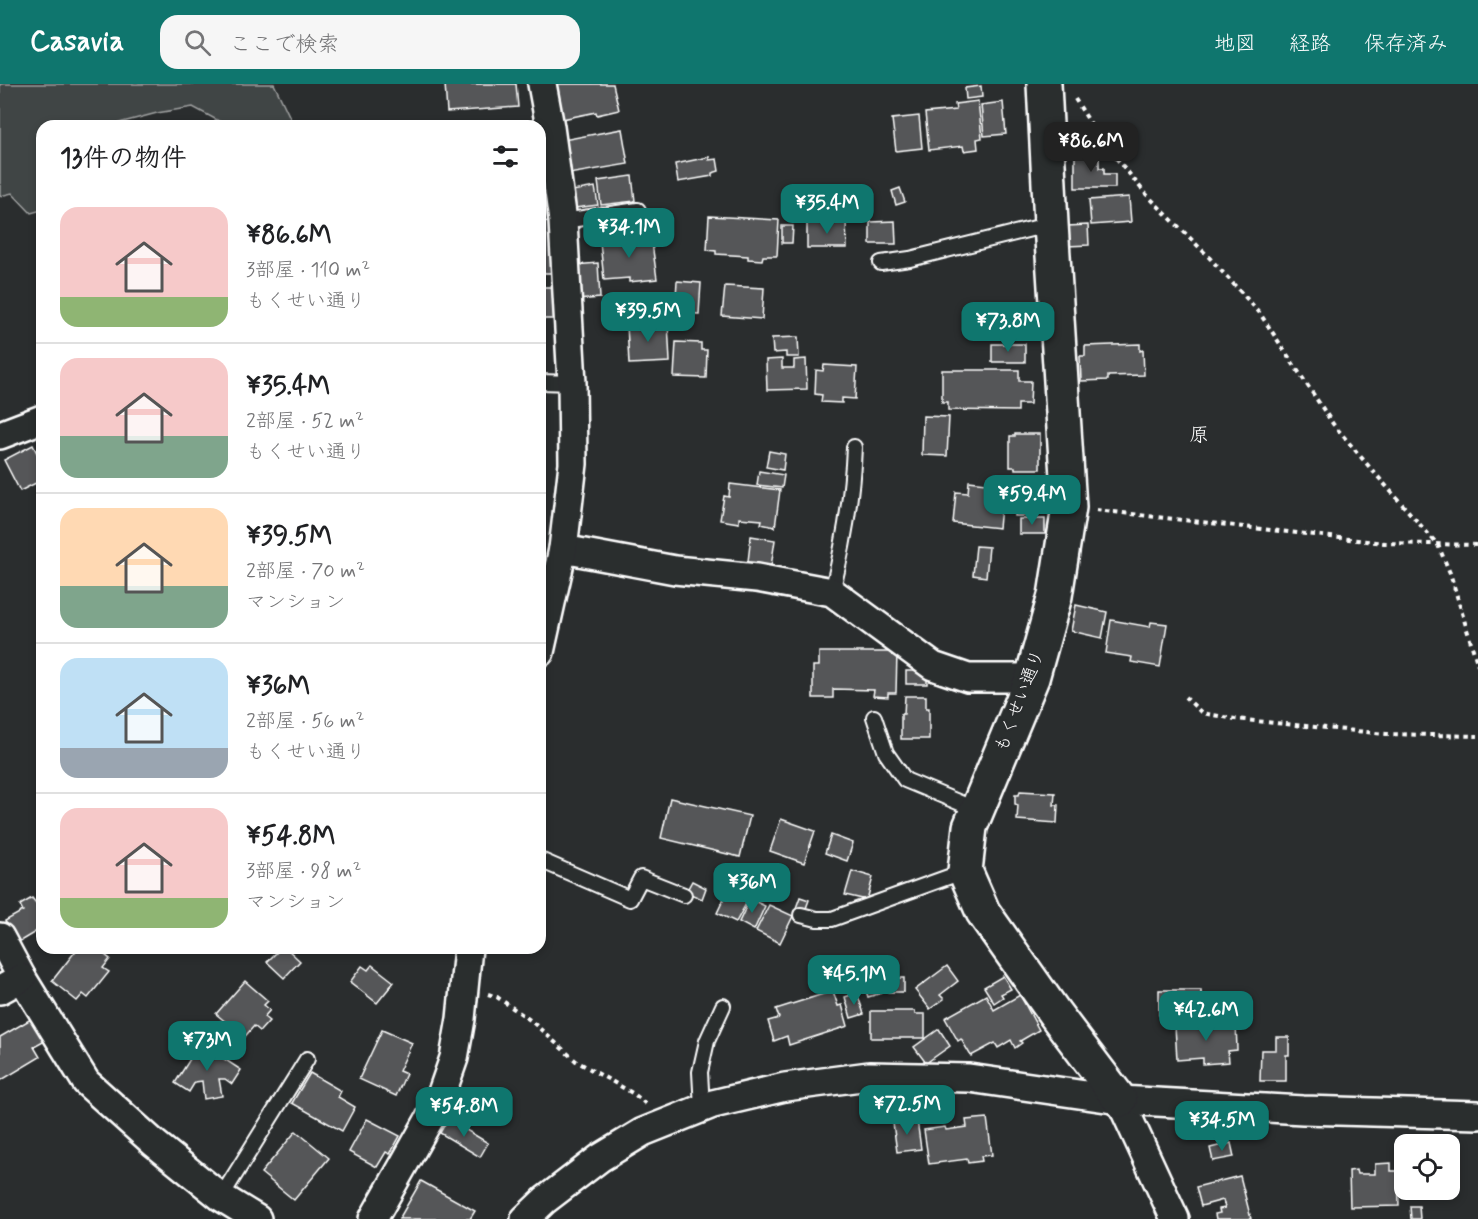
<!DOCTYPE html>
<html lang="ja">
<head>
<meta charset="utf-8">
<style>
  :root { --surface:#fff; --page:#f6f6f6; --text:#202124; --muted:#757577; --line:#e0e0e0; --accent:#0f766e }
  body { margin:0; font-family:Mynerve,"Klee One",sans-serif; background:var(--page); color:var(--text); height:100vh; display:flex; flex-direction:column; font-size:22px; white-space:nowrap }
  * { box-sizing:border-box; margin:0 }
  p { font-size:20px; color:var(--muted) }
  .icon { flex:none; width:33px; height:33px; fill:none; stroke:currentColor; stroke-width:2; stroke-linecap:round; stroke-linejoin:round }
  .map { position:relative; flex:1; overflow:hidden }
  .details { position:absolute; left:36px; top:36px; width:510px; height:834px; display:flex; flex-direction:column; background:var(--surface); border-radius:18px; box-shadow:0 3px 9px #0003 }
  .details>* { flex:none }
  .fabs { position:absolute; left:1394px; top:1050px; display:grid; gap:12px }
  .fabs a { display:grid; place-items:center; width:66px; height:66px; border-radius:12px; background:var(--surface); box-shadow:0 3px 9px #0003; font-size:30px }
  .price { position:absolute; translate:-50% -51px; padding:0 14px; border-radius:12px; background:var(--accent); color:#fff; font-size:20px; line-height:39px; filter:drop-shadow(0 2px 3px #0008) }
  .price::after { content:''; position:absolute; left:50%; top:36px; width:18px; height:14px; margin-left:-9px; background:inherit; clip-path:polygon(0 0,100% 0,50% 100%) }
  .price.selected { background:#222; color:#fff }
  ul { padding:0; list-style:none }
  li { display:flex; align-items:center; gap:18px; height:150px; padding:0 24px }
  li+li { border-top:2px solid var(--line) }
  li span { display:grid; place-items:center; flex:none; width:168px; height:120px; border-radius:18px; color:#555 }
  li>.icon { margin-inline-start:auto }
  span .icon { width:72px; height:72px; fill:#fffc; stroke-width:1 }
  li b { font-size:26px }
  h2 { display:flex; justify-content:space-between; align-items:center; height:72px; padding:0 24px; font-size:26px }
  header { display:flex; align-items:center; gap:36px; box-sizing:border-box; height:84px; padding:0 30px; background:var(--accent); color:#fff }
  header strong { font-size:28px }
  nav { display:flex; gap:33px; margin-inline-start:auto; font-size:21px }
  .search { width:420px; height:54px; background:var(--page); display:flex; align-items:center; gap:15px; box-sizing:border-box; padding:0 21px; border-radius:18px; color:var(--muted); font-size:22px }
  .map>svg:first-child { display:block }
  .green { fill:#414445; stroke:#a0a2a2; stroke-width:1.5 }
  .building { fill:#555758; stroke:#fff; stroke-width:1.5 }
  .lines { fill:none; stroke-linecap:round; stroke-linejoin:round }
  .service-casing { stroke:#fff; stroke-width:18 }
  .minor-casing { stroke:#fff; stroke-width:32 }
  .tertiary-casing { stroke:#fff; stroke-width:38 }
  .path { stroke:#fff; stroke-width:4; stroke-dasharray:4.5 4.5; stroke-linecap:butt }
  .service { stroke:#2a2d2e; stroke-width:14 }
  .minor { stroke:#2a2d2e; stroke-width:27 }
  .tertiary { stroke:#2a2d2e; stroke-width:33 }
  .labels { text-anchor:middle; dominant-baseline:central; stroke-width:4.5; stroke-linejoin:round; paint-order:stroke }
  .street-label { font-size:18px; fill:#fff; stroke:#2a2d2e }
  .neighbourhood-label { font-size:20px; fill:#fff; stroke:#2a2d2e }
</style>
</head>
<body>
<header>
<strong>Casavia</strong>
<div class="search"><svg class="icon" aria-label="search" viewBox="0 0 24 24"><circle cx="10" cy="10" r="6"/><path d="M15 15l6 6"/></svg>ここで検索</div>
<nav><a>地図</a><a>経路</a><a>保存済み</a></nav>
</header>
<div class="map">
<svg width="1478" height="1135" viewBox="0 0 1478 1135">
  <rect width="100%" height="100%" fill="#2a2d2e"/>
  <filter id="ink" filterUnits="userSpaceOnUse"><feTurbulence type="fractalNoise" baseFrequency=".0167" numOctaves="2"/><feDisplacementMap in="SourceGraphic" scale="12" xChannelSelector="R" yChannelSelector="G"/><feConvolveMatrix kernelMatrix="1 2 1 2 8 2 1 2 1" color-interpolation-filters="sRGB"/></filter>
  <g filter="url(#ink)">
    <polygon class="green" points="0,0 274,0 294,42 228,42 193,23 157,29 108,42 42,42 42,126 31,129 12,109 0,112"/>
    <g class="building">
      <polygon points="445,0 516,0 518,23 447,28"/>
      <polygon points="554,0 613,0 619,26 597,31 596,28 562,35"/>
      <polygon points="981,2 982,13 966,15 965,4"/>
      <polygon points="978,17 982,54 977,55 978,65 964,67 963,62 929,66 925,29 956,26 955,20"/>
      <polygon points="1003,18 1006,50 984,52 981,21"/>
      <polygon points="919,32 922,64 896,67 892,35"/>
      <polygon points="530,37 530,42 501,42 501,40"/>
      <polygon points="622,45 628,80 569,90 563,56"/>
      <polygon points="1075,69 1099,69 1099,84 1104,84 1104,90 1115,90 1115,104 1075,104"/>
      <polygon points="709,73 709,76 717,75 719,87 712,89 712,92 678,98 675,80"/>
      <polygon points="632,92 635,117 601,121 598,97"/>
      <polygon points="595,103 598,121 575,124 572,107"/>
      <polygon points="900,104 905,118 896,121 892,107"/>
      <polygon points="1129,113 1131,138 1091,141 1089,116"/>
      <polygon points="709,132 779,136 777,172 763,172 762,176 748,175 748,172 716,170 716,167 707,166"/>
      <polygon points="551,137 554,189 540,189 540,138"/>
      <polygon points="895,137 896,160 870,160 870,138"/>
      <polygon points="807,138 846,138 847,164 807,164"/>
      <polygon points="1088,141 1089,161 1067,162 1067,142"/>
      <polygon points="782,142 793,142 792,159 782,159"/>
      <polygon points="651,152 657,195 629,198 629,194 604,196 600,158"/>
      <polygon points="598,179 600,214 577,216 575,181"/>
      <polygon points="677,197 701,199 699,230 675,229"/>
      <polygon points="725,202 764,204 762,235 722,232"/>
      <rect x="540" y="203" width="15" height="32"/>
      <polygon points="668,238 670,278 629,280 627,240"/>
      <polygon points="798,253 799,273 786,273 786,268 773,269 772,254"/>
      <polygon points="676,258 701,259 701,266 707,266 706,294 674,293"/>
      <rect x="992" y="260" width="33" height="18"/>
      <polygon points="1140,260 1140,267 1143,266 1144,291 1108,292 1108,296 1081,297 1080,272 1085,272 1085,262"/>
      <polygon points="782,275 782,284 794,284 794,276 806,275 807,305 767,306 766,276"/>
      <polygon points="824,281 857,283 855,315 842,314 842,319 821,318 822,311 815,310 816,286 823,287"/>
      <polygon points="942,286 1019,286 1019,297 1031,297 1030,320 1018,320 1018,327 948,326 948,318 942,318"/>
      <polygon points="923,332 949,333 947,372 922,371"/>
      <polygon points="1015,350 1040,350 1040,385 1015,385 1015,383 1010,383 1010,352 1015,352"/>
      <polygon points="33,361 42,379 42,396 20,407 4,376"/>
      <polygon points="769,367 785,370 783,386 766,383"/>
      <polygon points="759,387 784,391 782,404 757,401"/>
      <polygon points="1015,396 1041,396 1041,422 1034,422 1034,432 1015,432"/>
      <polygon points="969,397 1003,401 999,444 953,439 956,408 968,409"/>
      <polygon points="730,400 780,406 775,443 761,440 762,436 739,434 739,439 720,436 724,412 729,413"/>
      <rect x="1019" y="435" width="26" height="15"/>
      <polygon points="751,452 775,456 770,489 747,486"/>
      <polygon points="976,462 989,463 986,493 973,491"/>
      <polygon points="1076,521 1107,528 1102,554 1071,547"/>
      <polygon points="1111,536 1150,543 1151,538 1167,540 1160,583 1131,578 1132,573 1106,569"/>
      <polygon points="819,568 897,568 896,609 888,609 888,613 873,612 874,606 833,605 833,614 813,614 813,582 819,582"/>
      <rect x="906" y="587" width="21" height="13"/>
      <polygon points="905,612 926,612 926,624 929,624 929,655 901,655 901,630 904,630"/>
      <polygon points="1020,707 1055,709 1054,721 1058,721 1057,739 1017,736 1018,721 1015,720 1015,711 1019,711"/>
      <polygon points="670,714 750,732 740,773 661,754"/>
      <polygon points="781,735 815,747 804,779 770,767"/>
      <polygon points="831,751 853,759 847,777 825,769"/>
      <polygon points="852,787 873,793 867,816 845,811"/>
      <polygon points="692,797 706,804 702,815 686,808"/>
      <polygon points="728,806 748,816 736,838 717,829"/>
      <polygon points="800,813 809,816 805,827 796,824"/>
      <polygon points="32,814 36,819 42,815 42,844 17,859 5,837 23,827 20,821"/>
      <polygon points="750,815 765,822 754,846 739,838"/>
      <polygon points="769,821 793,832 780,859 756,847"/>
      <polygon points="78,864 96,864 110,875 103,884 109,888 88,914 83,910 77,917 52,897"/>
      <polygon points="281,864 286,864 300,877 284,894 267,878"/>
      <polygon points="372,881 394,898 377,919 350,898 362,882 368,886"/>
      <polygon points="947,882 958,897 940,911 944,915 930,925 915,906"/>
      <polygon points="1003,892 1011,905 1001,910 1003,913 994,919 984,903"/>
      <polygon points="877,894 882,909 868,913 863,898"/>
      <rect x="888" y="894" width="16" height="14"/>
      <polygon points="245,897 268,917 264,921 270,926 264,933 269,937 260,947 254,942 241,957 224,942 227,939 216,930"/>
      <rect x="1159" y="906" width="42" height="25"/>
      <polygon points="833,907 838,922 842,921 848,942 789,961 787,952 774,957 768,937 779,934 776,925"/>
      <polygon points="857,909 864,930 851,934 845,913"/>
      <polygon points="986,911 994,926 1020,911 1039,946 1020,957 1022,959 1015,964 1011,956 998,964 995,959 971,972 961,955 958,957 945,934"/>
      <polygon points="871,927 915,927 915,930 925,930 925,954 871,954"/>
      <polygon points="31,935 45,957 34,963 40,973 0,997 0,953"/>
      <polygon points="1236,938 1237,966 1228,967 1229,978 1203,980 1203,974 1177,976 1175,942"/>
      <polygon points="939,945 950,962 926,979 914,963"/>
      <polygon points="382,946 412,959 399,987 406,990 396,1012 359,995"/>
      <polygon points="1276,953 1289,953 1289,971 1286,971 1286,997 1260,997 1261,966 1276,966"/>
      <polygon points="200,959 241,986 232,1000 225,995 219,995 222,1012 204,1015 202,997 195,998 189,1008 175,999"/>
      <polygon points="310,989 341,1007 338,1013 355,1023 342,1047 292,1019"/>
      <polygon points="927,1004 928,1008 949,1006 952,1029 931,1032 930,1027 906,1030 903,1007"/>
      <polygon points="987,1034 992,1071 981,1072 982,1077 968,1079 967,1075 929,1080 924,1046 945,1043 946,1046 967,1043 966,1036"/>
      <polygon points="367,1035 400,1052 390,1070 386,1068 377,1083 349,1068"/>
      <polygon points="448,1035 488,1059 480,1073 440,1049"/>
      <polygon points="917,1036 921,1065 897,1068 893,1039"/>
      <polygon points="296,1047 329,1074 294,1116 261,1089"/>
      <polygon points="1231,1059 1234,1073 1213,1077 1210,1064"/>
      <polygon points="1391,1079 1391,1087 1398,1087 1399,1122 1350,1123 1349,1087 1356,1086 1357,1090 1375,1090 1375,1080"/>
      <polygon points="1240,1092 1251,1135 1216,1135 1215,1130 1220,1129 1219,1125 1225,1124 1223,1116 1201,1122 1196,1103"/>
      <polygon points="421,1097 475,1127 470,1135 399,1135"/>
      <polygon points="1410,1122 1419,1122 1420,1135 1411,1135"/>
    </g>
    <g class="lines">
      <g class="service-casing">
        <g id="service">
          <polyline points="563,137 638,126"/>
          <polyline points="881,179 910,175 1051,140"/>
          <polyline points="540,298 572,299"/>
          <path d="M832 508C844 460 852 412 854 363"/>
          <polyline points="874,633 886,669 905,696 977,726"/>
          <polyline points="540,776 630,815 641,794 684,811"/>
          <polyline points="801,831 817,835 832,835 965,787"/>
          <polyline points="702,1024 700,988 707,957 723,922"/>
          <polyline points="221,1113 307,975"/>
        </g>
      </g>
      <g class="minor-casing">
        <g id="minor">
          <polyline points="0,351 42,335"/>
          <polyline points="563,465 675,486 757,494 832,508 933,582 968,594 1032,594"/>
          <polyline points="540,568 563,465 573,380 572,299 563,137 550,43 542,0"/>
          <polyline points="0,853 22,894 86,998 154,1059 221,1113 257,1135"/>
          <polyline points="0,906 22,894"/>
          <polyline points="1120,1016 1175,1135"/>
          <polyline points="373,1135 438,1020 454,974 461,935 468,864"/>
          <polyline points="525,1135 545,1116 600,1074 643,1048 713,1020 785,1003 869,992 969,994 1120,1016 1303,1026 1478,1031"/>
        </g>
      </g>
      <g class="tertiary-casing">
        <polyline id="tertiary" points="1044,0 1051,140 1069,423 1055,512 1032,594 970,743 965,787 983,828 1055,930 1120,1016"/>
      </g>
      <g class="path">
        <polyline points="1075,15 1099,53 1145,109 1206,170 1259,228 1333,340 1372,386 1438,461 1450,489 1478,582"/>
        <polyline points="1096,426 1384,459 1478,461"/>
        <polyline points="1185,613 1202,629 1235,635 1386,650 1478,652"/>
        <polyline points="488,910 497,913 530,936 576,977 634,1010 646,1020"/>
      </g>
      <use href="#service" class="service"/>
      <use href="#minor" class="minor"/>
      <use href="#tertiary" class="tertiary"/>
    </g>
  </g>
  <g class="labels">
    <g class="street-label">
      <text transform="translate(1020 617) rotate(-69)">もくせい通り</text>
    </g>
    <g class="neighbourhood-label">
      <text x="1199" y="351">原</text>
    </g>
  </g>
</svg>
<div class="fabs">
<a><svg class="icon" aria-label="locate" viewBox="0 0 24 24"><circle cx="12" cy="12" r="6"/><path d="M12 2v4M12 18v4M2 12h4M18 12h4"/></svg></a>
</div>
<b class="price selected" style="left:1091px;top:89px">¥86.6M</b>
<b class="price" style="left:827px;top:151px">¥35.4M</b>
<b class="price" style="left:629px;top:175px">¥34.1M</b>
<b class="price" style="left:648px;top:259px">¥39.5M</b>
<b class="price" style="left:1008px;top:269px">¥73.8M</b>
<b class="price" style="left:1032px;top:442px">¥59.4M</b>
<b class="price" style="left:752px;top:830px">¥36M</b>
<b class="price" style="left:854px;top:922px">¥45.1M</b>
<b class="price" style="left:1206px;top:958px">¥42.6M</b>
<b class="price" style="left:207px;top:988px">¥73M</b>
<b class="price" style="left:907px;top:1052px">¥72.5M</b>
<b class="price" style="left:464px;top:1054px">¥54.8M</b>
<b class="price" style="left:1222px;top:1068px">¥34.5M</b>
<section class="details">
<h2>13件の物件<svg class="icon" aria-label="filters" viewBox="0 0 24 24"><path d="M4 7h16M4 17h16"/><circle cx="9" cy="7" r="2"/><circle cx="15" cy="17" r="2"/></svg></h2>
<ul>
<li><span style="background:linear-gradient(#f6c9c9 75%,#8fb573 0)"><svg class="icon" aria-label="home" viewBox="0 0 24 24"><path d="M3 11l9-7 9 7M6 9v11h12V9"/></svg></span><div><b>¥86.6M</b><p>3部屋 · 110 m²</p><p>もくせい通り</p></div></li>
<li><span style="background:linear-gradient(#f6c9c9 65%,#7fa58c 0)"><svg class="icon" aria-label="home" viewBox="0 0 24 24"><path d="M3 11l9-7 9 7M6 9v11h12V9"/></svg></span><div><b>¥35.4M</b><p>2部屋 · 52 m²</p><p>もくせい通り</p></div></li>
<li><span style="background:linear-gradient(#ffd9b3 65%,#7fa58c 0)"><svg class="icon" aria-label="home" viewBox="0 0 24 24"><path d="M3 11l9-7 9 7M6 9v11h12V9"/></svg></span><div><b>¥39.5M</b><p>2部屋 · 70 m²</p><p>マンション</p></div></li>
<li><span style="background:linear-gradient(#bfe0f5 75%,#9aa5b1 0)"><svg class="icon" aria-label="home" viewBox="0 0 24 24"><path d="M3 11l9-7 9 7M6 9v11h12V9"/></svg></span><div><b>¥36M</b><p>2部屋 · 56 m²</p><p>もくせい通り</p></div></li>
<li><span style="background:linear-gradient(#f6c9c9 75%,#8fb573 0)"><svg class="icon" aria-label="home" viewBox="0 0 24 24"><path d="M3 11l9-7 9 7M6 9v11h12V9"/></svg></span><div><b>¥54.8M</b><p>3部屋 · 98 m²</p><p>マンション</p></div></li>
</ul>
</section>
</div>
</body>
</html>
